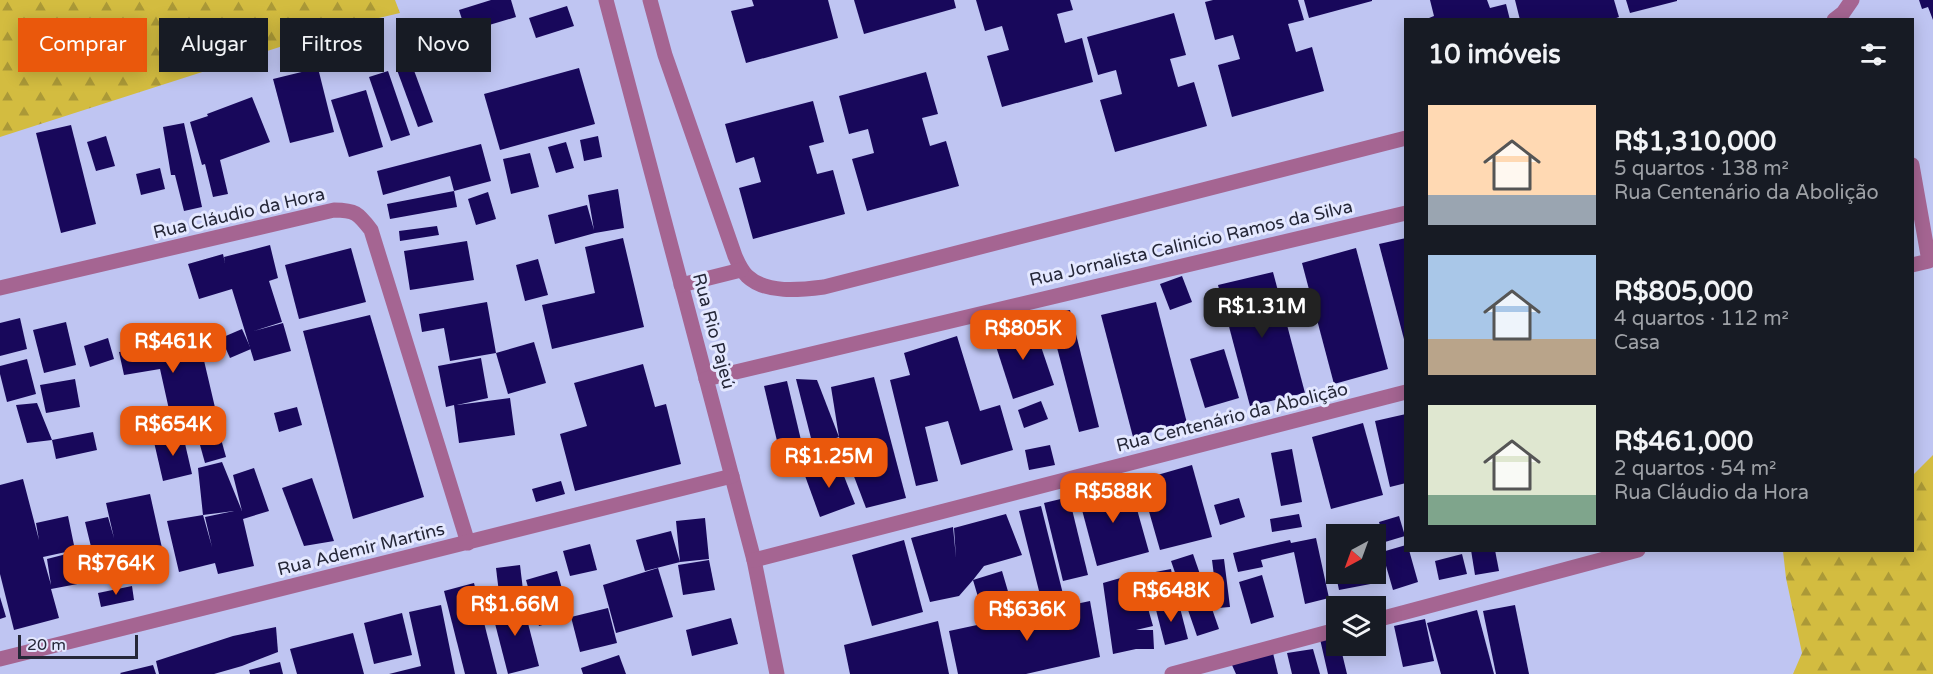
<!DOCTYPE html>
<html lang="pt">
<head>
<meta charset="utf-8">
<style>
  :root { --surface:#171b24; --page:#242831; --text:#f1f3f6; --muted:#9ea1a6; --accent:#ea580c }
  body { margin:0; font-family:"Varela Round",sans-serif; background:var(--page); color:var(--text); height:100vh; display:flex; flex-direction:column; font-size:22px; white-space:nowrap }
  * { box-sizing:border-box; margin:0 }
  p { font-size:20px; color:var(--muted) }
  .icon { flex:none; width:33px; height:33px; fill:none; stroke:currentColor; stroke-width:2; stroke-linecap:round; stroke-linejoin:round }
  .map { position:relative; flex:1; overflow:hidden }
  .side { position:absolute; left:1404px; top:18px; width:510px; height:534px; display:flex; flex-direction:column; background:var(--surface); border-radius:0px; box-shadow:0 3px 15px #0003 }
  .side>* { flex:none }
  .guide { position:absolute; left:18px; top:18px; width:570px; height:54px; display:flex; gap:12px }
  .needle { width:39px; rotate:221deg }
  .buttons { position:absolute; left:1326px; top:524px; display:grid; gap:12px }
  .buttons a { display:grid; place-items:center; width:60px; height:60px; border-radius:0px; background:var(--surface); box-shadow:0 3px 15px #0003; font-size:30px }
  .scale { position:absolute; left:18px; bottom:15px; width:120px; box-sizing:border-box; padding-left:6px; border:3px solid #252738; border-top:0; font-size:16px; line-height:21px; white-space:nowrap; color:#252738; -webkit-text-stroke:4px #e4e8ff; paint-order:stroke }
  .price { position:absolute; translate:-50% -51px; padding:0 14px; border-radius:12px; background:var(--accent); color:#fff; font-size:20px; line-height:39px; filter:drop-shadow(0 2px 3px #0008) }
  .price::after { content:''; position:absolute; left:50%; top:36px; width:18px; height:14px; margin-left:-9px; background:inherit; clip-path:polygon(0 0,100% 0,50% 100%) }
  .price.active { background:#222; color:#fff }
  ul { padding:0; list-style:none }
  li { display:flex; align-items:center; gap:18px; height:150px; padding:0 24px }
  li span { display:grid; place-items:center; flex:none; width:168px; height:120px; border-radius:0px; color:#555 }
  li>.icon { margin-inline-start:auto }
  span .icon { width:72px; height:72px; fill:#fffc; stroke-width:1 }
  li b { font-size:26px }
  h2 { display:flex; justify-content:space-between; align-items:center; height:72px; padding:0 24px; font-size:26px }
  .pill { padding:0 21px; border-radius:0px; background:var(--surface); box-shadow:0 3px 15px #0003; font-size:21px; line-height:54px }
  .pill.active { background:var(--accent); color:#fff }
  .map>svg:first-child { display:block }
  .forest { fill:url(#forest-firs) }
  .building { fill:#18085b }
  .lines { fill:none; stroke-linecap:round; stroke-linejoin:round }
  .minor { stroke:#a56592; stroke-width:15 }
  .labels { text-anchor:middle; dominant-baseline:central; stroke-width:6; stroke-linejoin:round; paint-order:stroke }
  .street-label { font-size:18px; fill:#252738; stroke:#e4e8ff }
</style>
</head>
<body>
<div class="map">
<svg width="1933" height="674" viewBox="0 0 1933 674">
  <defs>
    <pattern id="forest-firs" width="22" height="20" patternUnits="userSpaceOnUse" patternTransform="scale(1.5)"><rect width="22" height="20" fill="#d3bc40"/><path d="M5 1l3.5 6h-7zM16 11l3.5 6h-7z" fill="#ab9937"/></pattern>
  </defs>
  <rect width="100%" height="100%" fill="#bfc5f2"/>
  <g class="forest">
    <polygon points="0,0 395,0 400,13 345,26 0,137"/>
    <polygon points="1933,455 1933,674 1793,674 1802,653 1786,578 1783,551 1912,550 1913,475"/>
  </g>
  <g class="building">
    <polygon points="491,0 511,0 516,17 466,32 459,10"/>
    <polygon points="752,0 828,0 838,38 746,63 731,11 754,6"/>
    <polygon points="854,0 954,0 956,8 864,34"/>
    <polygon points="976,0 1070,0 1073,10 1057,14 1065,43 1082,38 1093,82 1002,107 987,56 1009,50 1002,26 985,31"/>
    <polygon points="1213,0 1298,0 1304,20 1288,24 1296,52 1312,47 1324,91 1232,117 1218,65 1240,59 1233,35 1215,40 1205,2"/>
    <polygon points="1304,0 1372,0 1372,1 1309,18"/>
    <polygon points="1430,0 1487,0 1490,8 1506,4 1510,20 1424,20 1434,16"/>
    <polygon points="1515,0 1614,0 1619,17 1611,20 1520,20"/>
    <polygon points="1626,0 1677,0 1677,1 1630,13"/>
    <polygon points="1919,0 1933,0 1933,20 1928,7 1922,9"/>
    <polygon points="567,6 574,26 536,38 529,18"/>
    <polygon points="1174,13 1186,55 1170,59 1178,87 1194,82 1207,126 1115,152 1100,100 1122,94 1116,70 1098,75 1087,37"/>
    <polygon points="412,65 433,122 418,127 397,70"/>
    <polygon points="318,68 334,132 290,143 273,79"/>
    <polygon points="579,68 595,124 500,150 484,94"/>
    <polygon points="388,71 410,135 391,141 369,77"/>
    <polygon points="926,72 938,114 922,118 930,146 946,141 959,186 867,211 852,159 874,153 868,129 849,134 839,96"/>
    <polygon points="366,90 383,147 349,157 331,100"/>
    <polygon points="252,97 270,142 220,160 228,194 213,197 205,164 202,165 190,122 208,116 207,114"/>
    <polygon points="813,101 824,142 809,146 817,174 833,170 845,214 753,239 739,188 761,182 754,157 736,163 725,124"/>
    <polygon points="184,123 202,207 184,211 175,175 171,175 163,127"/>
    <polygon points="71,125 96,224 61,233 36,133"/>
    <polygon points="106,136 115,166 96,171 87,142"/>
    <polygon points="598,136 602,157 584,161 580,140"/>
    <polygon points="566,142 574,168 556,173 548,147"/>
    <polygon points="481,144 491,181 454,191 450,176 383,195 377,171"/>
    <polygon points="530,153 539,187 511,194 503,159"/>
    <polygon points="160,168 165,189 141,195 136,174"/>
    <polygon points="618,189 624,228 595,233 555,244 548,215 587,205 594,230 588,195"/>
    <polygon points="454,191 457,207 390,219 387,204"/>
    <polygon points="488,192 496,219 476,225 468,199"/>
    <polygon points="437,226 439,235 400,241 399,231"/>
    <polygon points="623,238 644,327 552,349 542,305 595,293 585,247"/>
    <polygon points="1406,238 1406,343 1405,343 1379,244"/>
    <polygon points="467,241 474,280 410,290 404,251"/>
    <polygon points="270,245 278,278 269,281 282,322 254,331 283,323 291,351 254,361 232,289 199,299 188,264 223,254 225,263 224,257"/>
    <polygon points="351,248 366,302 299,319 285,265"/>
    <polygon points="1356,248 1388,369 1334,384 1302,263"/>
    <polygon points="538,259 548,295 525,301 516,265"/>
    <polygon points="1273,272 1305,393 1250,406 1218,285"/>
    <polygon points="1182,276 1192,302 1170,310 1160,284"/>
    <polygon points="487,302 496,353 450,361 444,328 422,332 419,314"/>
    <polygon points="1156,302 1187,423 1133,437 1101,315"/>
    <polygon points="1070,310 1099,427 1079,432 1048,313"/>
    <polygon points="370,315 424,497 353,519 303,331"/>
    <polygon points="20,318 27,349 0,356 0,323"/>
    <polygon points="66,322 76,365 44,373 33,330"/>
    <polygon points="1033,323 1054,385 1013,399 993,337"/>
    <polygon points="150,325 155,344 198,335 217,416 174,432 160,369 124,375 119,352 125,351 121,332"/>
    <polygon points="242,329 251,349 230,358 221,338"/>
    <polygon points="957,336 980,411 1000,405 1013,450 961,465 948,421 925,427 938,481 916,486 890,380 910,375 904,353"/>
    <polygon points="108,338 114,359 90,367 84,346"/>
    <polygon points="534,342 546,383 508,394 496,353"/>
    <polygon points="1224,349 1239,398 1205,408 1190,359"/>
    <polygon points="481,358 488,398 457,405 510,398 515,435 459,443 454,405 446,407 438,366"/>
    <polygon points="27,359 36,394 7,402 0,374 0,366"/>
    <polygon points="643,364 655,407 666,404 681,464 575,491 560,434 587,426 574,383"/>
    <polygon points="874,377 906,498 866,508 839,437 831,387"/>
    <polygon points="75,379 80,407 46,413 40,385"/>
    <polygon points="796,379 817,380 839,437 813,446"/>
    <polygon points="787,381 805,457 782,462 764,386"/>
    <polygon points="1041,401 1048,419 1024,428 1018,410"/>
    <polygon points="37,403 52,440 93,432 97,450 56,459 52,440 27,443 16,405"/>
    <polygon points="297,407 302,425 279,432 274,413"/>
    <polygon points="1406,414 1406,483 1390,487 1375,421"/>
    <polygon points="216,421 226,457 205,463 195,427"/>
    <polygon points="1363,423 1383,495 1331,509 1312,437"/>
    <polygon points="174,432 183,435 192,474 163,481 154,442"/>
    <polygon points="1050,445 1055,465 1029,470 1025,450"/>
    <polygon points="1292,449 1302,502 1281,506 1271,453"/>
    <polygon points="838,461 855,504 820,517 804,473"/>
    <polygon points="222,462 242,511 233,475 254,468 269,511 243,519 254,566 218,574 215,563 179,572 167,521 203,515 212,547 205,517 234,511 203,515 198,468"/>
    <polygon points="1192,465 1212,537 1160,550 1140,480"/>
    <polygon points="312,478 334,541 304,546 282,488"/>
    <polygon points="23,479 39,540 36,523 68,516 75,550 43,557 51,585 47,559 82,550 88,582 51,589 59,618 14,630 0,574 0,485"/>
    <polygon points="561,481 565,494 536,502 532,489"/>
    <polygon points="1129,481 1149,552 1097,566 1078,495"/>
    <polygon points="150,494 166,566 122,575 117,554 94,559 85,522 108,517 114,538 106,503"/>
    <polygon points="1069,497 1088,575 1063,581 1044,503"/>
    <polygon points="1239,498 1245,517 1220,525 1214,505"/>
    <polygon points="1041,506 1064,598 1042,603 1019,511"/>
    <polygon points="1006,514 1022,555 984,566 973,580 1002,571 1012,605 983,614 973,580 959,596 930,602 911,538 953,527 956,558 954,528"/>
    <polygon points="1299,514 1302,527 1272,532 1270,519"/>
    <polygon points="1399,516 1405,536 1385,542 1379,522"/>
    <polygon points="705,518 709,559 680,562 645,571 636,540 671,531 680,562 676,521"/>
    <polygon points="1370,525 1372,534 1336,534 1336,573 1376,573 1377,559 1381,582 1339,590 1327,533"/>
    <polygon points="1316,538 1329,598 1305,604 1294,552 1261,560 1263,567 1238,572 1233,553 1290,540 1291,543"/>
    <polygon points="904,540 923,612 872,626 852,555"/>
    <polygon points="590,544 597,570 570,576 563,551"/>
    <polygon points="1406,545 1406,550 1409,550 1418,582 1393,590 1382,552"/>
    <polygon points="1471,550 1495,550 1499,571 1475,575"/>
    <polygon points="1193,554 1219,629 1197,636 1171,561"/>
    <polygon points="1462,554 1467,574 1439,580 1435,561"/>
    <polygon points="1224,559 1230,607 1218,608 1212,560"/>
    <polygon points="709,560 715,590 683,595 678,565"/>
    <polygon points="520,565 523,590 499,593 496,568"/>
    <polygon points="658,568 673,617 616,633 603,585"/>
    <polygon points="1171,569 1175,591 1150,596 1145,574"/>
    <polygon points="557,571 570,617 539,626 526,580"/>
    <polygon points="1138,573 1153,626 1136,630 1153,630 1154,649 1136,649 1113,654 1103,583"/>
    <polygon points="1262,575 1274,617 1251,624 1239,582"/>
    <polygon points="474,583 497,674 465,674 444,591"/>
    <polygon points="132,586 134,600 101,607 98,593"/>
    <polygon points="0,597 6,617 0,619"/>
    <polygon points="522,600 539,666 508,674 491,608"/>
    <polygon points="1178,600 1188,639 1165,645 1155,606"/>
    <polygon points="1090,601 1100,657 1026,674 958,674 949,631"/>
    <polygon points="441,605 455,674 389,674 421,666 409,612"/>
    <polygon points="1515,605 1529,674 1496,674 1483,611"/>
    <polygon points="608,608 617,643 580,652 571,617"/>
    <polygon points="1477,610 1494,674 1441,674 1427,623"/>
    <polygon points="402,613 412,655 374,664 364,623"/>
    <polygon points="731,618 738,644 692,656 686,630"/>
    <polygon points="1425,619 1434,661 1403,667 1394,626"/>
    <polygon points="938,621 949,674 850,674 844,645"/>
    <polygon points="276,627 278,652 242,666 214,674 159,674 156,661 233,636"/>
    <polygon points="353,633 364,674 297,674 290,649"/>
    <polygon points="1336,635 1336,645 1340,645 1347,674 1328,674 1320,639"/>
    <polygon points="1313,649 1320,674 1292,674 1287,653"/>
    <polygon points="1273,653 1278,674 1236,674 1232,665"/>
    <polygon points="619,655 626,674 583,674 581,668"/>
    <polygon points="280,662 283,674 250,674 249,670"/>
    <polygon points="153,665 156,674 121,674 120,673"/>
  </g>
  <g class="lines">
    <g class="minor">
      <polyline points="606,0 754,560 777,674"/>
      <path d="M650 0 665 55 735 256C738 263 741 270 747 276 766 294 800 290 824 287L1406 138"/>
      <polyline points="1834,20 1843,13 1852,0"/>
      <polyline points="1912,165 1929,261 1912,265"/>
      <polyline points="681,285 741,270"/>
      <path d="M0 288 334 210C355 210 358 213 371 230L468 543"/>
      <polyline points="706,379 1406,213"/>
      <polyline points="754,560 1406,392"/>
      <polyline points="1376,620 1638,550"/>
      <polyline points="0,659 732,476"/>
      <polyline points="1172,674 1336,630"/>
    </g>
  </g>
  <g class="labels">
    <g class="street-label">
      <text transform="translate(239 213) rotate(-13)">Rua Cláudio da Hora</text>
      <text transform="translate(1191 243) rotate(-13)">Rua Jornalista Calinício Ramos da Silva</text>
      <text transform="translate(714 331) rotate(75)">Rua Rio Pajeú</text>
      <text transform="translate(1232 417) rotate(-14)">Rua Centenário da Abolição</text>
      <text transform="translate(361 549) rotate(-14)">Rua Ademir Martins</text>
    </g>
  </g>
</svg>
<div class="buttons">
<a><svg class="needle" viewBox="-14 -14 28 28"><path d="M0-13l5 13h-10z" fill="#e53935"/><path d="M0 13l5-13h-10z" fill="#9ea1a6"/></svg></a>
<a><svg class="icon" aria-label="layers" viewBox="0 0 24 24"><path d="M12 4l9 5-9 5-9-5zM3 14l9 5 9-5"/></svg></a>
</div>
<div class="scale">20 m</div>
<b class="price active" style="left:1262px;top:339px">R$1.31M</b>
<b class="price" style="left:1023px;top:361px">R$805K</b>
<b class="price" style="left:173px;top:374px">R$461K</b>
<b class="price" style="left:173px;top:457px">R$654K</b>
<b class="price" style="left:829px;top:489px">R$1.25M</b>
<b class="price" style="left:1113px;top:524px">R$588K</b>
<b class="price" style="left:116px;top:596px">R$764K</b>
<b class="price" style="left:1171px;top:623px">R$648K</b>
<b class="price" style="left:515px;top:637px">R$1.66M</b>
<b class="price" style="left:1027px;top:642px">R$636K</b>
<div class="guide">
<a class="pill active">Comprar</a>
<a class="pill">Alugar</a>
<a class="pill">Filtros</a>
<a class="pill">Novo</a>
</div>
<section class="side">
<h2>10 imóveis<svg class="icon" aria-label="filters" viewBox="0 0 24 24"><path d="M4 7h16M4 17h16"/><circle cx="9" cy="7" r="2"/><circle cx="15" cy="17" r="2"/></svg></h2>
<ul>
<li><span style="background:linear-gradient(#ffd9b3 75%,#9aa5b1 0)"><svg class="icon" aria-label="home" viewBox="0 0 24 24"><path d="M3 11l9-7 9 7M6 9v11h12V9"/></svg></span><div><b>R$1,310,000</b><p>5 quartos · 138 m²</p><p>Rua Centenário da Abolição</p></div></li>
<li><span style="background:linear-gradient(#a9c7e8 70%,#b9a48a 0)"><svg class="icon" aria-label="home" viewBox="0 0 24 24"><path d="M3 11l9-7 9 7M6 9v11h12V9"/></svg></span><div><b>R$805,000</b><p>4 quartos · 112 m²</p><p>Casa</p></div></li>
<li><span style="background:linear-gradient(#dfe7d0 75%,#7fa58c 0)"><svg class="icon" aria-label="home" viewBox="0 0 24 24"><path d="M3 11l9-7 9 7M6 9v11h12V9"/></svg></span><div><b>R$461,000</b><p>2 quartos · 54 m²</p><p>Rua Cláudio da Hora</p></div></li>
</ul>
</section>
</div>
</body>
</html>
